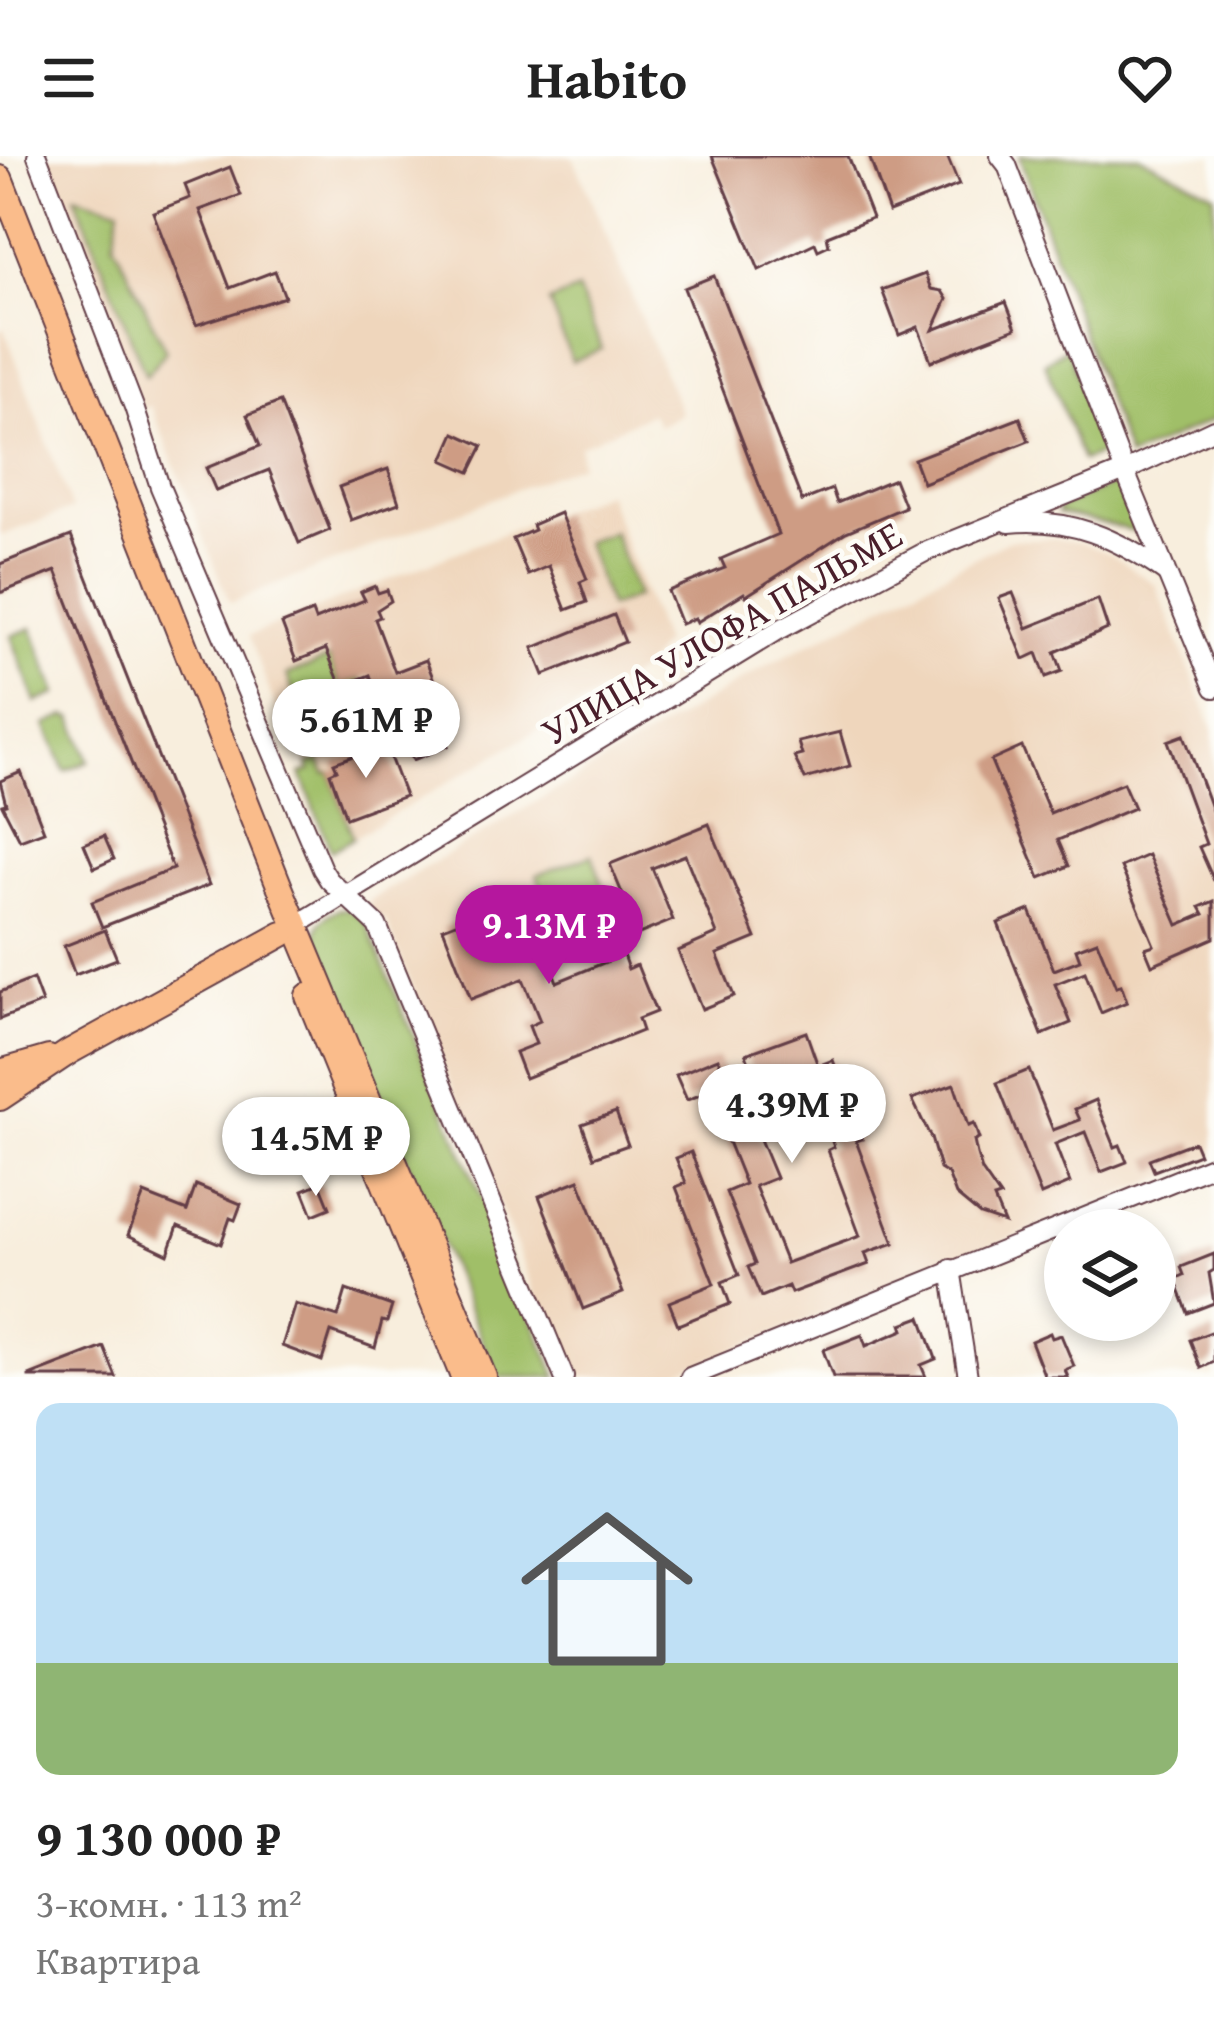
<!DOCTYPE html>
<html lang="ru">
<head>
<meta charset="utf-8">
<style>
  :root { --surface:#fff; --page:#f2f2f2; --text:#222; --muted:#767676; --accent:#b5179e }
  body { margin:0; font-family:"Gentium Book Plus",serif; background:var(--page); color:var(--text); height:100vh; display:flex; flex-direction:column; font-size:45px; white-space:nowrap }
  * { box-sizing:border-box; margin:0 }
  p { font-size:39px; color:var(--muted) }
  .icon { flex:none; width:66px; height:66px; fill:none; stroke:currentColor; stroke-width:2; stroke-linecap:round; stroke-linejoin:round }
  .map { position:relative; height:1221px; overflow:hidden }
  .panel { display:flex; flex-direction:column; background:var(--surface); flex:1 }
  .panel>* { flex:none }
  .buttons { position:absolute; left:1044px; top:1053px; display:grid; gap:24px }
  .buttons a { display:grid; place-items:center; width:132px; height:132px; border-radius:50%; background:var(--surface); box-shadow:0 6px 18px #0003; font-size:60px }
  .price { position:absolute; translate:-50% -102px; padding:0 27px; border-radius:42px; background:#fff; color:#222; font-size:39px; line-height:78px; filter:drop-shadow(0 3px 6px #0008) }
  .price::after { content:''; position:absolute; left:50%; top:72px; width:36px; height:27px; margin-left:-18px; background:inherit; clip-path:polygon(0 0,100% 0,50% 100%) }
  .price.on { background:var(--accent); color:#fff }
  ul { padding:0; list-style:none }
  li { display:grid; align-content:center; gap:24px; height:636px; padding:0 36px }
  li span { display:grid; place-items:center; height:372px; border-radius:24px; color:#555 }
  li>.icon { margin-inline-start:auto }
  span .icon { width:216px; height:216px; fill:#fffc; stroke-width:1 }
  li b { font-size:51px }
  header { display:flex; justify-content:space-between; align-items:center; height:156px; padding:0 36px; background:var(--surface); font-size:54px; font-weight:800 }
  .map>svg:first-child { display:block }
  .built { fill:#efd6bc }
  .green { fill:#a0bf68; stroke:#756f4a; stroke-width:3 }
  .building { fill:#ce9c84 }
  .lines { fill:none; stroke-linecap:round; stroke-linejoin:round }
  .minor-casing { stroke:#643e46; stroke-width:22 }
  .major-casing { stroke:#643e46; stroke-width:28 }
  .minor { stroke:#fff; stroke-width:18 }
  .major { stroke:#fabc8b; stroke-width:24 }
  .labels { text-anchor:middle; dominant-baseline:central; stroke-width:9; stroke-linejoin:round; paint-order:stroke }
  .street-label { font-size:39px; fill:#4a1f2b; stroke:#fdfcf7 }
</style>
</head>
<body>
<header><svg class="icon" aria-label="menu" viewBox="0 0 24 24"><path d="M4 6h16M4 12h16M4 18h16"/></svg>Habito<svg class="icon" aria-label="heart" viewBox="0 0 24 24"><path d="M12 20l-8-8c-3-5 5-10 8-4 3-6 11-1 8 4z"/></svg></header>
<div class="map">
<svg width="1214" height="1221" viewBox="0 0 1214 1221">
  <rect width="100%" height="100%" fill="#fdfcf7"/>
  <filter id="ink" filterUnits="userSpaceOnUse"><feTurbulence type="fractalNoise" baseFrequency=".00833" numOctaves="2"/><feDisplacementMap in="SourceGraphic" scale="24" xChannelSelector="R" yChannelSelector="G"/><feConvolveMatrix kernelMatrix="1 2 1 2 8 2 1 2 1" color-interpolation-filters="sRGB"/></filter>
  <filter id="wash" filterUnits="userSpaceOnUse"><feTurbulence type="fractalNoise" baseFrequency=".004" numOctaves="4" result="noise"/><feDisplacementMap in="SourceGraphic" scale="48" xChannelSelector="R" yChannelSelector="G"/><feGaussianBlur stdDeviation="2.7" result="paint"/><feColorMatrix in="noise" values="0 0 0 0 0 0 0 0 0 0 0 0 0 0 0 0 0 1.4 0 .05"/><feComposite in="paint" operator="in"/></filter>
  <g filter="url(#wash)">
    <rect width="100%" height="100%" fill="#f8eedd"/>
    <g class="built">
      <polygon points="42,0 573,0 681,257 659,270 651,257 580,290 580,308 230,447 151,250 142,253"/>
      <polygon points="4,172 72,353 0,380 0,173"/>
      <polygon points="606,336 663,487 644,512 331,695 301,618 310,614 301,592 296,593 292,582 297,580 289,558 279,561 249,480"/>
      <polygon points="1052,382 1081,387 1111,398 1156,429 1214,575 1214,1001 665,1221 568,1221 386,764 370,757 370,744 766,510 1009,384"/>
    </g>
    <g class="green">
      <polygon points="1019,0 1139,0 1214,37 1214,263 1128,302"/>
      <polygon points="75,39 120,52 114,86 166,195 146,220"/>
      <polygon points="578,134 602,193 572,205 549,146"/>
      <polygon points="1067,191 1104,297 1082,305 1045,207"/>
      <polygon points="1114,328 1125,334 1139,367 1136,375 1058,357 1059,352"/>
      <polygon points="613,376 637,441 609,451 585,386"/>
      <polygon points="32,472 57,538 36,546 11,480"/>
      <polygon points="330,502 340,530 360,523 364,532 301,557 287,519"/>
      <polygon points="66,560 73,562 89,605 65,615 46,569"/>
      <polygon points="320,604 325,618 330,617 353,682 331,695 301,618 310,615 308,608"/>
      <polygon points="592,699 611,753 556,772 537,719"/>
      <path d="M338 753H349L365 765 557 1221H497L317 789C314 768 322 762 338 753Z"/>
    </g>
    <g id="blocks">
      <g class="building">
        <polygon points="712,0 848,0 872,62 827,80 829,89 818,94 815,87 759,114"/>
        <polygon points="869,0 947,0 959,29 889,56"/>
        <polygon points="230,11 241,39 200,54 230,132 275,115 285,141 196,169 153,56 190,42 185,29"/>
        <polygon points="925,118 931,133 942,135 947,143 933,174 1006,146 1016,172 931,205 918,171 899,179 882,134"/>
        <polygon points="714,120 802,345 832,333 837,347 894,323 905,351 846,376 746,440 744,437 697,466 695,462 681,468 668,435 725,412 721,403 778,378 684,132"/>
        <polygon points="280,246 330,374 299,387 269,314 216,335 206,312 260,290 247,259"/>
        <polygon points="1020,262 1029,285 923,327 914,303"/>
        <polygon points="455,277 483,290 470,316 443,304"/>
        <polygon points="388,313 399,347 351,364 339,331"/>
        <polygon points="560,357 587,423 580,426 587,446 566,454 549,410 528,419 513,383 534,374 532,369"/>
        <polygon points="71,380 209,729 102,771 92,746 173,713 56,415 0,437 0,408"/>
        <polygon points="375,430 378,437 387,434 391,445 377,454 380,461 375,463 395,516 426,504 444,550 411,562 409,556 393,563 381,533 376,535 370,519 341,530 326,493 296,505 282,468 312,456 315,464 365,444 361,436"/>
        <polygon points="1013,437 1027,472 1098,443 1108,473 1055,496 1062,515 1046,521 1037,497 1024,503 999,442"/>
        <polygon points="614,459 625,486 544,519 533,492"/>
        <polygon points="840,576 850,610 805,623 794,601 802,599 798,586"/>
        <polygon points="443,579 448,590 413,604 408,592"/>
        <polygon points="1184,579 1214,660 1214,725 1199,691 1206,688 1168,585"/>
        <polygon points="385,588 405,640 346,662 330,617 337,614 334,607"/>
        <polygon points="1022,591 1050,657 1123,627 1134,652 1058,684 1069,710 1040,722 991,605"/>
        <polygon points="21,616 44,675 20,684 2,649 6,648 0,625"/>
        <polygon points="709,668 756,782 717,798 734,840 702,853 678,795 717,778 685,699 652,712 673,764 639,778 610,708"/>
        <polygon points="104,680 114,703 94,712 84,688"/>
        <polygon points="1148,699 1178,769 1204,758 1200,751 1214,745 1214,782 1152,809 1145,792 1154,789 1121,711"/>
        <polygon points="524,740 557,826 623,799 628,813 637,809 656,856 638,863 642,875 525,922 515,896 536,888 529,870 540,865 523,823 471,843 443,772"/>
        <polygon points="1030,754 1054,814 1080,804 1076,793 1097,785 1116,831 1121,829 1127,846 1101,857 1085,816 1055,828 1071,867 1042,879 998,767"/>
        <polygon points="105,774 117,803 75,819 64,790"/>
        <polygon points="33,823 42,847 0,863 0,836"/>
        <polygon points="806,876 818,910 833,904 862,983 856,985 894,1087 865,1097 869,1108 791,1137 788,1130 761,1141 748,1111 755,1108 726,1036 745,1028 708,936 687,944 676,919 718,902 727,926 735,923 776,1022 755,1030 786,1107 860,1080 828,994 834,991 807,916 771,929 766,915 754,919 746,898"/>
        <polygon points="1029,914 1053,974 1080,964 1075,953 1096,944 1115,991 1120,989 1127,1006 1101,1016 1085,976 1055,988 1070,1027 1041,1039 997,927"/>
        <polygon points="954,928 968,970 974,968 979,983 974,985 977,999 982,1015 1000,1041 994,1043 1004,1067 980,1059 956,1039 948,1018 940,1013 931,982 912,943"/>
        <polygon points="616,956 628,989 594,1001 582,968"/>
        <polygon points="1194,986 1199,998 1154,1015 1149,1003"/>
        <polygon points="691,996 739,1119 722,1126 730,1148 678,1169 669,1146 714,1128 676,1031 686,1027 676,1002"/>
        <polygon points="579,1024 623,1137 583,1153 539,1040"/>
        <polygon points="320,1027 330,1052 313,1059 303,1034"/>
        <polygon points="196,1029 241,1048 235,1064 230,1062 221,1088 178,1070 168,1098 128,1079 144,1038 187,1055"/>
        <polygon points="1214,1098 1214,1114 1209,1117 1214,1147 1188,1157 1175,1123 1184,1119 1181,1111"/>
        <polygon points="346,1134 392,1150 387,1166 382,1165 375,1192 331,1176 322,1205 282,1190 295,1148 338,1161"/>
        <polygon points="921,1161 936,1203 921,1209 926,1221 833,1221 823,1194 862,1179 866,1190 904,1174 902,1168"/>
        <polygon points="1214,1175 1214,1206 1201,1212 1190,1184"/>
        <polygon points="1050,1177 1052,1182 1061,1179 1074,1210 1065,1214 1068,1221 1045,1221 1031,1185"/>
        <polygon points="104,1191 116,1221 29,1221 29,1220"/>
      </g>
    </g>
  </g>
  <g filter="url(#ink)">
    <use href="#blocks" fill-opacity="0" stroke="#643e46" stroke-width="3"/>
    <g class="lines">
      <g class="minor-casing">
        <g id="minor">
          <polyline points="37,0 134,251 160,331 322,713 329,724 377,769 564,1221"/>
          <polyline points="1000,0 1007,9 1119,301 1214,532"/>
          <path d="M1009 367C1070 361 1117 382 1166 417"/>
          <polyline points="287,775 777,475 925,396 1125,315 1214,273"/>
          <polyline points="951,1113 968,1221"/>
          <polyline points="690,1221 1214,1009"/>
        </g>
      </g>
      <g class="major-casing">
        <g id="major">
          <polyline points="0,22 279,729 484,1221"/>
          <polyline points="308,840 463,1221"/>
          <polyline points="0,916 49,902"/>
          <polyline points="0,942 69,896 283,778"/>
        </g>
      </g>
      <use href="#minor" class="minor"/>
      <use href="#major" class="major"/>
    </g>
  </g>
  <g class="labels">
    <g class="street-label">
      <text transform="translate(721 476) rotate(-30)">УЛИЦА УЛОФА ПАЛЬМЕ</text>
    </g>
  </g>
</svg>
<div class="buttons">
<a><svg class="icon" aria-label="layers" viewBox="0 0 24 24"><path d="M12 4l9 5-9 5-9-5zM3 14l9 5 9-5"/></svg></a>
</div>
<b class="price" style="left:366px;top:625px">5.61M ₽</b>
<b class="price on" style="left:549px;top:831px">9.13M ₽</b>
<b class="price" style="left:792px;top:1010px">4.39M ₽</b>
<b class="price" style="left:316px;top:1043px">14.5M ₽</b>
</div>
<section class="panel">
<ul>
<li><span style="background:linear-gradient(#bfe0f5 70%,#8fb573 0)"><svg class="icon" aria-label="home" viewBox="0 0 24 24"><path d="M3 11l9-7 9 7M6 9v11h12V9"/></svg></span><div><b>9 130 000 ₽</b><p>3-комн. · 113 m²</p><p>Квартира</p></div></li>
</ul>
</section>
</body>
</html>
